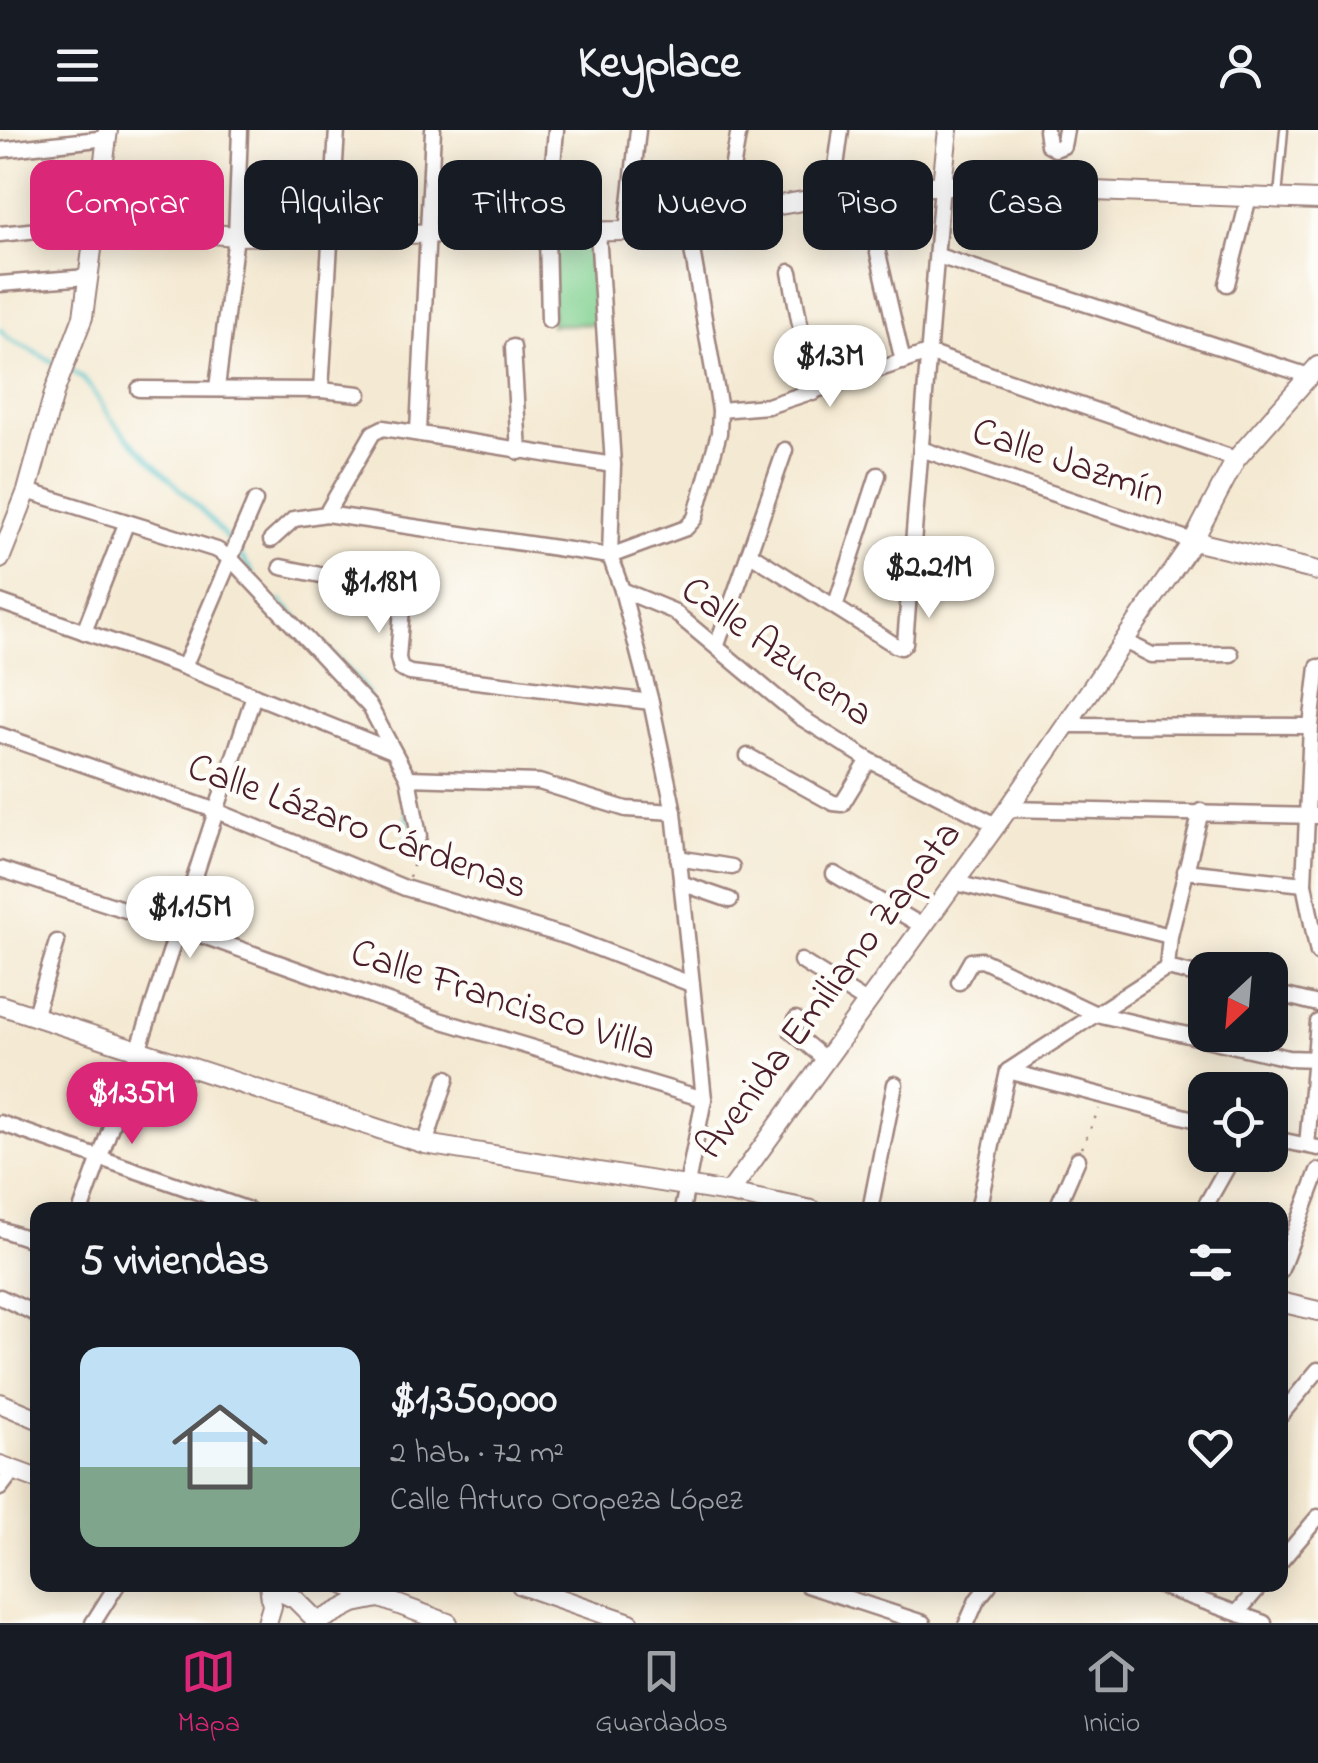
<!DOCTYPE html>
<html lang="es">
<head>
<meta charset="utf-8">
<style>
  :root { --surface:#171b24; --page:#20242c; --text:#f1f3f6; --muted:#9ea1a6; --line:#363941; --accent:#db2777 }
  body { margin:0; font-family:"Indie Flower",sans-serif; background:var(--page); color:var(--text); height:100vh; display:flex; flex-direction:column; font-size:38px; white-space:nowrap }
  * { box-sizing:border-box; margin:0 }
  p { font-size:32px; color:var(--muted) }
  .icon { flex:none; width:55px; height:55px; fill:none; stroke:currentColor; stroke-width:2; stroke-linecap:round; stroke-linejoin:round }
  .map { position:relative; flex:1; overflow:hidden }
  .panel { position:absolute; left:30px; top:1072px; width:1258px; height:390px; display:flex; flex-direction:column; background:var(--surface); border-radius:20px; box-shadow:0 5px 25px #0003 }
  .panel>* { flex:none }
  .guide { position:absolute; left:30px; top:30px; width:1260px; height:90px; display:flex; gap:20px }
  .needle { width:65px; rotate:206deg }
  .buttons { position:absolute; left:1188px; top:822px; display:grid; gap:20px }
  .buttons a { display:grid; place-items:center; width:100px; height:100px; border-radius:20px; background:var(--surface); box-shadow:0 5px 25px #0003; font-size:50px }
  .price { position:absolute; translate:-50% -85px; padding:0 22px; border-radius:35px; background:#fff; color:#222; font-size:32px; line-height:65px; filter:drop-shadow(0 2px 5px #0008) }
  .price::after { content:''; position:absolute; left:50%; top:60px; width:30px; height:22px; margin-left:-15px; background:inherit; clip-path:polygon(0 0,100% 0,50% 100%) }
  .price.selected { background:var(--accent); color:#fff }
  ul { padding:0; list-style:none }
  li { display:flex; align-items:center; gap:30px; height:250px; padding:0 50px }
  li span { display:grid; place-items:center; flex:none; width:280px; height:200px; border-radius:20px; color:#555 }
  li>.icon { margin-inline-start:auto }
  span .icon { width:120px; height:120px; fill:#fffc; stroke-width:1 }
  li b { font-size:42px }
  h2 { display:flex; justify-content:space-between; align-items:center; height:120px; padding:0 50px; font-size:42px }
  .tag { padding:0 35px; border-radius:20px; background:var(--surface); box-shadow:0 5px 25px #0003; font-size:35px; line-height:90px }
  .tag.selected { background:var(--accent); color:#fff }
  header { display:flex; justify-content:space-between; align-items:center; height:130px; padding:0 50px; background:var(--surface); font-size:45px; font-weight:800 }
  .tabs { display:flex; justify-content:space-around; align-items:center; height:140px; border-top:2px solid var(--line); background:var(--surface); font-size:28px; color:var(--muted) }
  .tabs a { display:grid; justify-items:center; gap:5px }
  .tabs .selected { color:var(--accent) }
  .map>svg:first-child { display:block }
  .green { fill:#82d192; stroke:#66785e; stroke-width:2.5 }
  .lines { fill:none; stroke-linecap:round; stroke-linejoin:round }
  .stream { stroke:#55c3cb; stroke-width:4 }
  .lane-casing { stroke:#9f847e; stroke-width:11 }
  .street-casing { stroke:#9f847e; stroke-width:19 }
  .secondary-casing { stroke:#9f847e; stroke-width:22 }
  .path { stroke:#9f847e; stroke-width:2.5; stroke-dasharray:2.5 8; stroke-linecap:butt }
  .lane { stroke:#fff; stroke-width:6 }
  .street { stroke:#fff; stroke-width:14 }
  .secondary { stroke:#fff; stroke-width:18 }
  .labels { text-anchor:middle; dominant-baseline:central; stroke-width:9; stroke-linejoin:round; paint-order:stroke }
  .street-label { font-size:40px; fill:#4a1f2b; stroke:#fdfcf7 }
</style>
</head>
<body>
<header><svg class="icon" aria-label="menu" viewBox="0 0 24 24"><path d="M4 6h16M4 12h16M4 18h16"/></svg>Keyplace<svg class="icon" aria-label="person" viewBox="0 0 24 24"><circle cx="12" cy="8" r="4"/><path d="M4 21q1-7 8-7t8 7"/></svg></header>
<div class="map">
<svg width="1318" height="1493" viewBox="0 0 1318 1493">
  <rect width="100%" height="100%" fill="#fdfcf7"/>
  <filter id="ink" filterUnits="userSpaceOnUse"><feTurbulence type="fractalNoise" baseFrequency=".01" numOctaves="2"/><feDisplacementMap in="SourceGraphic" scale="20" xChannelSelector="R" yChannelSelector="G"/><feConvolveMatrix kernelMatrix="1 2 1 2 8 2 1 2 1" color-interpolation-filters="sRGB"/></filter>
  <filter id="wash" filterUnits="userSpaceOnUse"><feTurbulence type="fractalNoise" baseFrequency=".0048" numOctaves="4" result="noise"/><feDisplacementMap in="SourceGraphic" scale="40" xChannelSelector="R" yChannelSelector="G"/><feGaussianBlur stdDeviation="2.25" result="paint"/><feColorMatrix in="noise" values="0 0 0 0 0 0 0 0 0 0 0 0 0 0 0 0 0 1.4 0 .05"/><feComposite in="paint" operator="in"/></filter>
  <g filter="url(#wash)">
    <rect width="100%" height="100%" fill="#f4e9d2"/>
    <polygon class="green" points="589,107 596,194 551,195 554,109"/>
    <g class="lines">
      <g class="stream">
        <polyline points="0,199 8,208 57,234"/>
        <path d="M70 240C95 253 100 278 119 298 156 338 198 372 232 415"/>
        <polyline points="238,422 253,443"/>
        <polyline points="280,471 358,550 369,566"/>
        <polyline points="407,678 408,718"/>
      </g>
    </g>
  </g>
  <g filter="url(#ink)">
    <g class="lines">
      <g class="lane-casing">
        <g id="lane">
          <polyline points="1278,67 1284,0"/>
          <polyline points="595,1080 596,1076"/>
        </g>
      </g>
      <g class="street-casing">
        <g id="street">
          <polyline points="1046,0 1048,15 1055,19 1063,16 1066,0"/>
          <polyline points="0,20 107,8"/>
          <polyline points="832,66 841,0"/>
          <polyline points="724,84 739,0"/>
          <polyline points="627,101 638,0"/>
          <polyline points="598,102 613,335 610,426 622,460 651,572 674,682 704,969 682,1080"/>
          <polyline points="0,104 95,94"/>
          <polyline points="878,123 903,232"/>
          <polyline points="938,126 1309,246"/>
          <polyline points="790,142 813,263"/>
          <polyline points="0,154 87,147"/>
          <polyline points="1227,154 1249,67"/>
          <polyline points="549,190 547,104 556,0"/>
          <polyline points="513,217 519,322"/>
          <polyline points="217,258 236,106 240,0"/>
          <polyline points="139,259 321,260 359,264"/>
          <polyline points="321,260 337,0"/>
          <polyline points="720,280 768,276 928,223 1236,329"/>
          <polyline points="418,301 433,0"/>
          <polyline points="921,319 1193,411"/>
          <polyline points="27,361 217,420 230,428 370,577 408,648 419,706"/>
          <polyline points="326,384 373,303 383,298 613,335"/>
          <polyline points="271,410 294,389 326,384 610,426 686,398 695,388 719,303 720,280 687,91"/>
          <polyline points="749,423 895,515 901,517 905,513 942,55"/>
          <polyline points="281,437 395,460 403,466 398,528 401,539 410,543 651,572"/>
          <polyline points="622,460 673,481 800,587 869,630 996,695"/>
          <polyline points="0,472 184,537 393,621"/>
          <polyline points="835,477 878,345"/>
          <polyline points="84,502 126,394"/>
          <polyline points="1124,511 1152,525 1231,524"/>
          <polyline points="717,515 785,320"/>
          <polyline points="184,537 255,371"/>
          <polyline points="1318,537 1311,596 1304,754 1318,823"/>
          <polyline points="1066,595 1311,596"/>
          <polyline points="0,605 214,680 405,758 568,807 691,854"/>
          <polyline points="748,626 833,673 842,674 869,630"/>
          <polyline points="408,648 539,652 626,679 674,682"/>
          <polyline points="1008,679 1318,686"/>
          <polyline points="678,728 732,737"/>
          <polyline points="0,739 178,797 439,890 704,969"/>
          <polyline points="1185,741 1304,754"/>
          <polyline points="834,744 924,797"/>
          <polyline points="681,753 730,770"/>
          <polyline points="956,753 1170,806"/>
          <polyline points="801,831 868,873"/>
          <polyline points="1167,838 1205,847"/>
          <polyline points="959,852 971,831 982,830 1096,884 1288,928 1318,929"/>
          <polyline points="1270,862 1318,874"/>
          <polyline points="34,887 57,812"/>
          <polyline points="796,889 792,902 826,930"/>
          <polyline points="1008,941 1205,992"/>
          <polyline points="0,993 249,1080"/>
          <polyline points="1270,1008 1318,1018"/>
          <polyline points="425,1014 447,948"/>
          <polyline points="1307,1015 1318,892"/>
          <polyline points="81,1080 138,921 254,565"/>
          <polyline points="870,1080 895,954"/>
          <polyline points="978,1080 1008,941 1167,838 1170,806 1201,681"/>
          <polyline points="1056,1080 1078,1029"/>
          <polyline points="1203,1080 1234,1025"/>
          <polyline points="0,1099 38,1112"/>
          <polyline points="1280,1142 1318,1041"/>
          <polyline points="0,1167 38,1185"/>
          <polyline points="1280,1286 1318,1240"/>
          <polyline points="0,1358 13,1341"/>
          <polyline points="1280,1432 1318,1387"/>
          <polyline points="807,1455 923,1493"/>
          <polyline points="1158,1455 1264,1493"/>
          <polyline points="1237,1483 1261,1455"/>
          <polyline points="93,1493 117,1455"/>
          <polyline points="967,1493 977,1470 989,1455"/>
        </g>
      </g>
      <g class="secondary-casing">
        <g id="secondary">
          <polyline points="942,55 948,0"/>
          <polyline points="95,94 236,106 627,101 832,66 942,55 1318,70"/>
          <polyline points="1193,411 1318,441"/>
          <polyline points="0,429 27,361 55,260 83,187 108,0"/>
          <polyline points="0,875 425,1014 729,1063 812,1080"/>
          <polyline points="729,1063 1008,679 1193,411 1236,329 1318,236"/>
          <polyline points="1280,1172 1318,1181"/>
          <polyline points="0,1273 38,1289"/>
          <polyline points="0,1335 38,1349"/>
          <polyline points="345,1455 448,1493"/>
          <polyline points="521,1455 630,1493"/>
          <polyline points="270,1457 295,1469 317,1491"/>
          <polyline points="267,1493 272,1476 269,1455"/>
          <polyline points="315,1493 354,1473 379,1468"/>
        </g>
      </g>
      <g class="path">
        <polyline points="409,747 418,722"/>
        <polyline points="1082,1018 1099,979"/>
      </g>
      <use href="#lane" class="lane"/>
      <use href="#street" class="street"/>
      <use href="#secondary" class="secondary"/>
    </g>
  </g>
  <g class="labels">
    <g class="street-label">
      <text transform="translate(1068 334) rotate(19)">Calle Jazmín</text>
      <text transform="translate(776 523) rotate(36)">Calle Azucena</text>
      <text transform="translate(357 698) rotate(20)">Calle Lázaro Cárdenas</text>
      <text transform="translate(830 861) rotate(-53)">Avenida Emiliano Zapata</text>
      <text transform="translate(503 872) rotate(18)">Calle Francisco Villa</text>
    </g>
  </g>
</svg>
<div class="buttons">
<a><svg class="needle" viewBox="-14 -14 28 28"><path d="M0-13l5 13h-10z" fill="#e53935"/><path d="M0 13l5-13h-10z" fill="#9ea1a6"/></svg></a>
<a><svg class="icon" aria-label="locate" viewBox="0 0 24 24"><circle cx="12" cy="12" r="6"/><path d="M12 2v4M12 18v4M2 12h4M18 12h4"/></svg></a>
</div>
<b class="price" style="left:830px;top:280px">$1.3M</b>
<b class="price" style="left:929px;top:491px">$2.21M</b>
<b class="price" style="left:379px;top:506px">$1.18M</b>
<b class="price" style="left:190px;top:831px">$1.15M</b>
<b class="price selected" style="left:132px;top:1017px">$1.35M</b>
<div class="guide">
<a class="tag selected">Comprar</a>
<a class="tag">Alquilar</a>
<a class="tag">Filtros</a>
<a class="tag">Nuevo</a>
<a class="tag">Piso</a>
<a class="tag">Casa</a>
</div>
<section class="panel">
<h2>5 viviendas<svg class="icon" aria-label="filters" viewBox="0 0 24 24"><path d="M4 7h16M4 17h16"/><circle cx="9" cy="7" r="2"/><circle cx="15" cy="17" r="2"/></svg></h2>
<ul>
<li><span style="background:linear-gradient(#bfe0f5 60%,#7fa58c 0)"><svg class="icon" aria-label="home" viewBox="0 0 24 24"><path d="M3 11l9-7 9 7M6 9v11h12V9"/></svg></span><div><b>$1,350,000</b><p>2 hab. · 72 m²</p><p>Calle Arturo Oropeza López</p></div><svg class="icon" aria-label="heart" viewBox="0 0 24 24"><path d="M12 20l-8-8c-3-5 5-10 8-4 3-6 11-1 8 4z"/></svg></li>
</ul>
</section>
</div>
<nav class="tabs">
<a class="selected"><svg class="icon" aria-label="map" viewBox="0 0 24 24"><path d="M3 6l6-2 6 2 6-2v14l-6 2-6-2-6 2zM9 4v14M15 6v14"/></svg>Mapa</a>
<a><svg class="icon" aria-label="saved" viewBox="0 0 24 24"><path d="M7 4h10v16l-5-4-5 4z"/></svg>Guardados</a>
<a><svg class="icon" aria-label="home" viewBox="0 0 24 24"><path d="M3 11l9-7 9 7M6 9v11h12V9"/></svg>Inicio</a>
</nav>
</body>
</html>
